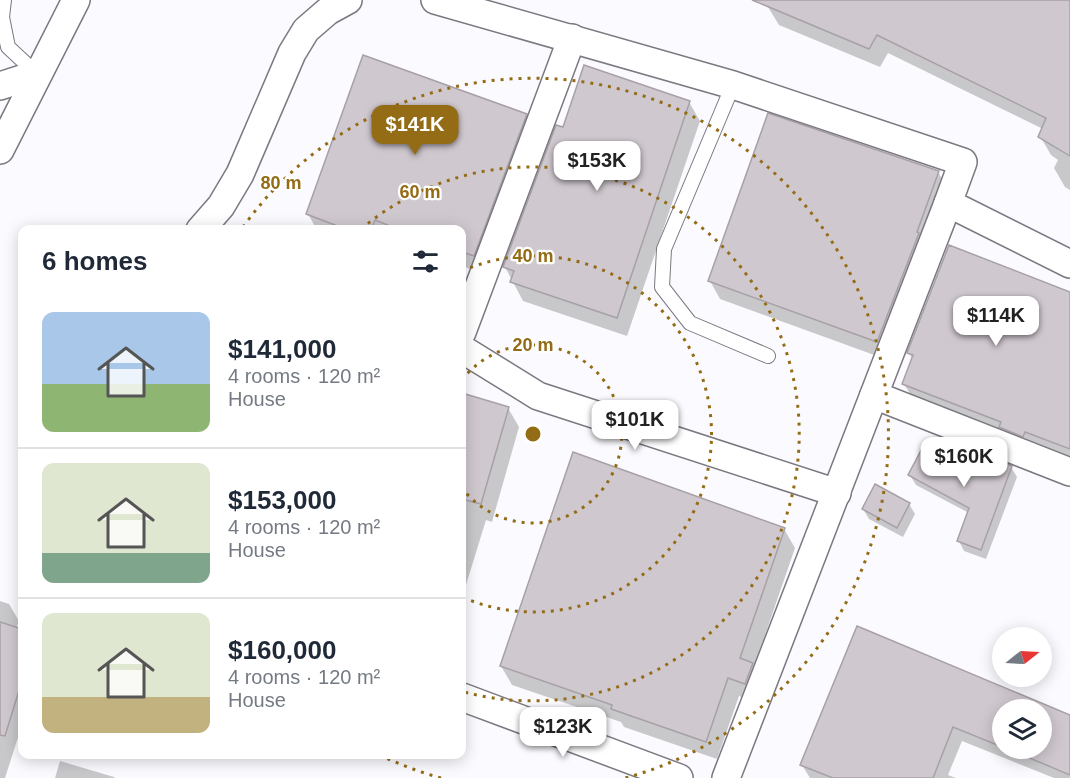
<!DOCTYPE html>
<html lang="en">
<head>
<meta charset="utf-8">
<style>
  :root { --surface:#fff; --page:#f6f6f7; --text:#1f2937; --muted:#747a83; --line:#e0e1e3; --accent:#936c15 }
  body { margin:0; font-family:Arial,sans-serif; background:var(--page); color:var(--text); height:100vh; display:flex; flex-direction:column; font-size:22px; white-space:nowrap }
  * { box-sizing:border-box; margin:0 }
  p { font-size:20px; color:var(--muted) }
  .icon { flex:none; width:33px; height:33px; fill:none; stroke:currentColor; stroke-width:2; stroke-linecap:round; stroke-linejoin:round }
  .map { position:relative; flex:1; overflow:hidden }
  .panel { position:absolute; left:18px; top:225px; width:448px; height:534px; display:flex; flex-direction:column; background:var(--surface); border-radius:12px; box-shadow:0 3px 15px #0003 }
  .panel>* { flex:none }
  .needle { width:39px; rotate:72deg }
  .fabs { position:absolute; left:992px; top:627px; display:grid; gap:12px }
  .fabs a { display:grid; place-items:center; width:60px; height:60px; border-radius:50%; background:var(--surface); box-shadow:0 3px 15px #0003; font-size:30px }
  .price { position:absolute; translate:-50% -51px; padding:0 14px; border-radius:12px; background:#fff; color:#222; font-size:20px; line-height:39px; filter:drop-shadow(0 2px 3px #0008) }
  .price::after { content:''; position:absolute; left:50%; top:36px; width:18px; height:14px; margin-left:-9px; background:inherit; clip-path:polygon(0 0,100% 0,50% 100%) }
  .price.on { background:var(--accent); color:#fff }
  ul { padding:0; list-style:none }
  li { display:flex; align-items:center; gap:18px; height:150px; padding:0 24px }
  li+li { border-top:2px solid var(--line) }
  li span { display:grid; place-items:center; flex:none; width:168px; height:120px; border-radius:12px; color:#555 }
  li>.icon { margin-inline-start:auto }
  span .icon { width:72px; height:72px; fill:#fffc; stroke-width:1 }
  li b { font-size:26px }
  h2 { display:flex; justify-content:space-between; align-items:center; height:72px; padding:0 24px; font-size:26px }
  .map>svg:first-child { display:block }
  .shadow { fill:#0003; fill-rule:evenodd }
  .building { fill:#d0c8cf; stroke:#a8a0a7; stroke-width:1.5 }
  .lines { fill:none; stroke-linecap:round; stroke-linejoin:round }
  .lane-casing { stroke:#7b7881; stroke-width:16 }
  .street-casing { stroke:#7b7881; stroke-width:30 }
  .lane { stroke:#fff; stroke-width:14 }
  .street { stroke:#fff; stroke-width:27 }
  .ring { fill:none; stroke:#936c15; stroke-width:3; stroke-dasharray:3 6 }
  .centre { fill:#936c15; stroke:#fff; stroke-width:3 }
  .ring-label { font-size:18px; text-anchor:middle; font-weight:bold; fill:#936c15; stroke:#fff; stroke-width:4.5; stroke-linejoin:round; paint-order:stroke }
</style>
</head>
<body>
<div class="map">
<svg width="1070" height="778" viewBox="0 0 1070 778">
  <rect width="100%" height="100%" fill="#fbfafe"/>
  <g class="shadow">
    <polygon points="772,0 1064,0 1070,3 1070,190 1065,187 1054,168 1058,160 1051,155 1040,136 1043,129 888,53 880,67 779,25 768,7"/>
    <polygon points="689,102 700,121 627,336 523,301 505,267 564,129"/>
    <polygon points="526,115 537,134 484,274 462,266 462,230 317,230 308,214"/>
    <polygon points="938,172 949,191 888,360 720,299 710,281"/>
    <polygon points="1070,294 1070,463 915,402 904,384 913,360 909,353"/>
    <polygon points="462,395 508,408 519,427 492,522 486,520 462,598"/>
    <polygon points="1011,467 1017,477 986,559 964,551 959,541 969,513 916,485 910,475 984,472"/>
    <polygon points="909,504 915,514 903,537 869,519 863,509"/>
    <polygon points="784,529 795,548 754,667 763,683 756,702 739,696 717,759 624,727 621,722 512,685 501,666"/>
    <polygon points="0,601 9,604 19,621 16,629 22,631 22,725 5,778 0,778"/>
    <path d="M858 628 1070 716V778H1054L962 741 948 775 956 778H810L802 765ZM1002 710H1041V748H1002Z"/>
    <polygon points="60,761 114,777 115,778 55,778"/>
  </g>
  <g class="building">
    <polygon points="752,0 1070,0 1070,156 1038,137 1046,118 877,35 869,49"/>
    <polygon points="363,55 527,114 474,256 462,252 462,230 400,230 375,220 371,230 348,230 306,214"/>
    <polygon points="584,65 690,101 617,318 510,282 514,271 503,267 556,125 563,127"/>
    <polygon points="768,113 939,171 917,232 919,233 877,342 708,281"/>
    <polygon points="949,245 1070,292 1070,449 1025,432 1023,437 999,427 1001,422 902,384 913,355 907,353"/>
    <polygon points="462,393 509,407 481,504 462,499"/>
    <polygon points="926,441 983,470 988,457 1012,466 981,550 957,541 969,508 908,475"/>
    <polygon points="573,452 785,528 740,658 753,663 745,684 728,678 706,742 611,709 612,705 500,666"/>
    <polygon points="875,484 910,503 897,528 862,509"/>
    <polygon points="0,622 22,629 22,681 5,736 0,735"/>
    <polygon points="857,626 1070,715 1070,775 1006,748 1041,748 1041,710 1002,710 1002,747 953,727 933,778 833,778 800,765"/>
  </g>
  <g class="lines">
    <g class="lane-casing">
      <g id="lane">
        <polyline points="4,0 2,17 8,47 37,74"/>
        <polyline points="733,85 664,249 662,287 690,323 768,356"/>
      </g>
    </g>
    <g class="street-casing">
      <g id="street">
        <polyline points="435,0 733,85 963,162 948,203 1070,264"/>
        <polyline points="0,86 37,74"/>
        <polyline points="0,150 76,0"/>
        <polyline points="200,230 221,206 240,174 292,53 306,30 328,11 348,0"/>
        <polyline points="462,332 572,38"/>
        <polyline points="462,349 538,396 837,493"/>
        <polyline points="874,395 1070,472"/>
        <polyline points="462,697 679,778"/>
        <polyline points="726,778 948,203"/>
      </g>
    </g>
    <use href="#lane" class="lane"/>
    <use href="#street" class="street"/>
  </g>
  <g class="ring">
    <path d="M462 380A89 89 0 1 1 462 488"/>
    <path d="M462 271A178 178 0 1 1 462 597"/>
    <path d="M361 229A267 267 0 1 1 464 692"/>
    <path d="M441 778A356 356 0 0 1 380 755M243 227A356 356 0 1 1 625 778"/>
  </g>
  <circle cx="533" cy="434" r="9" class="centre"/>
  <g class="ring-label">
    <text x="281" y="189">80 m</text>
    <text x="420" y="198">60 m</text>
    <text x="533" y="262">40 m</text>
    <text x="533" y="351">20 m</text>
  </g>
</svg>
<div class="fabs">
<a><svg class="needle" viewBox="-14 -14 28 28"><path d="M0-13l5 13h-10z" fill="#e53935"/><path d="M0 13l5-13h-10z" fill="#747a83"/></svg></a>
<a><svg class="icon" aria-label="layers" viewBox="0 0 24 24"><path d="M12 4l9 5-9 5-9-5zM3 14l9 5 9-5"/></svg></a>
</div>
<b class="price on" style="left:415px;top:156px">$141K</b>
<b class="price" style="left:597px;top:192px">$153K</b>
<b class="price" style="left:996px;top:347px">$114K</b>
<b class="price" style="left:635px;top:451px">$101K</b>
<b class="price" style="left:964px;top:488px">$160K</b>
<b class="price" style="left:563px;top:758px">$123K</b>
<section class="panel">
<h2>6 homes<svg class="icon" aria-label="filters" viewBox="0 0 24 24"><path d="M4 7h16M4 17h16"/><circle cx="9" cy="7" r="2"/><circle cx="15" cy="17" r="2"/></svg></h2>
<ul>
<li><span style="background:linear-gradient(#a9c7e8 60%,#8fb573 0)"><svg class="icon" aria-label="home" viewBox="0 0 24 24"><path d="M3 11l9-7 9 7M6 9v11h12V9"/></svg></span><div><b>$141,000</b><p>4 rooms · 120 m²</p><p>House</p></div></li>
<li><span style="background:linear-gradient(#dfe7d0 75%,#7fa58c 0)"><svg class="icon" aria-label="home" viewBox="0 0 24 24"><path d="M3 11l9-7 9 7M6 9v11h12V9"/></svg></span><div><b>$153,000</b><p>4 rooms · 120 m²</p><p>House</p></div></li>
<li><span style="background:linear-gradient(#dfe7d0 70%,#c2b280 0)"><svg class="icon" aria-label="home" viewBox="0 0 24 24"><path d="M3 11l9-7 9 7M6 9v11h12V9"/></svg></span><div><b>$160,000</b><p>4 rooms · 120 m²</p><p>House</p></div></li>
</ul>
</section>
</div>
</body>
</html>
